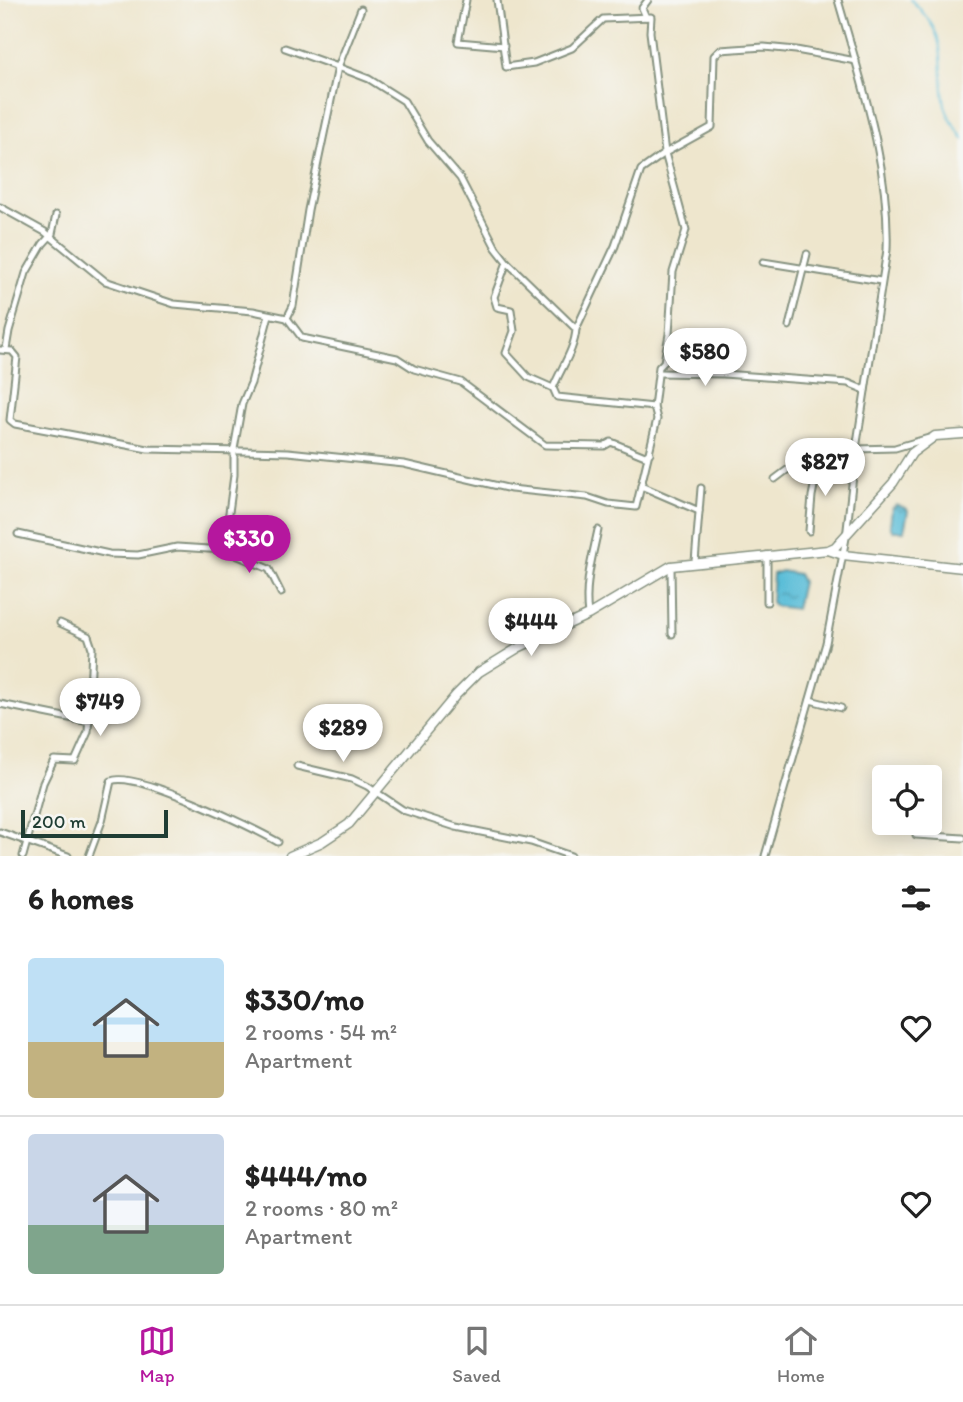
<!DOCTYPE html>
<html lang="en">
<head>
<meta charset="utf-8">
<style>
  :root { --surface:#fff; --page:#f6f6f6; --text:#222; --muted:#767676; --line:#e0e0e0; --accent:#b5179e }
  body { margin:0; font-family:Itim,sans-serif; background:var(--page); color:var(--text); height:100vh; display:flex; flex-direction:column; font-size:26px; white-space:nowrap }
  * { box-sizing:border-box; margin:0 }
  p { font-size:23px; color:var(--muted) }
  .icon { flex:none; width:38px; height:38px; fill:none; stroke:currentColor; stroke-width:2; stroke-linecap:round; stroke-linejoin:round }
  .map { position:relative; height:856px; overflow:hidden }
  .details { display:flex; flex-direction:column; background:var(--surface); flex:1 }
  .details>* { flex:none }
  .tools { position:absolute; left:872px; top:765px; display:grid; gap:14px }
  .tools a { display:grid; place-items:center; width:70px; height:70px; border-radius:7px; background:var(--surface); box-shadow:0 4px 18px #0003; font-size:35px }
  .scale { position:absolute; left:21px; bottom:18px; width:147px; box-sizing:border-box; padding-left:7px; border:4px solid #1f3d34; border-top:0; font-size:19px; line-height:24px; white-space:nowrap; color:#1f3d34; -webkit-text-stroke:5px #f6f6f2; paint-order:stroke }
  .price { position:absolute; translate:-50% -60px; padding:0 16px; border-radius:24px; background:#fff; color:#222; font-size:23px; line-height:46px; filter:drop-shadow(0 2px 4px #0008) }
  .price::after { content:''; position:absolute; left:50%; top:42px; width:21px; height:16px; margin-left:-10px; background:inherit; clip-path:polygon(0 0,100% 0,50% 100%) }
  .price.selected { background:var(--accent); color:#fff }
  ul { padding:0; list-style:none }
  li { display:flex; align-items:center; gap:21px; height:175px; padding:0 28px }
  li+li { border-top:2px solid var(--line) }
  li span { display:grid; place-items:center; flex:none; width:196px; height:140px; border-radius:7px; color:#555 }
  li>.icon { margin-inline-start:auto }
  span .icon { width:84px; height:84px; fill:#fffc; stroke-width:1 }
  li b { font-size:30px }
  h2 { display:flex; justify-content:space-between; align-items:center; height:84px; padding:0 28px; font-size:30px }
  .tabs { display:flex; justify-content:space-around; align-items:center; height:98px; border-top:2px solid var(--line); background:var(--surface); font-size:19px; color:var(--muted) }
  .tabs a { display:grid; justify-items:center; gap:4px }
  .tabs .selected { color:var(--accent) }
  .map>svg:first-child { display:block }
  .water { fill:url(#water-ripples); stroke:#3c7d86; stroke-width:2 }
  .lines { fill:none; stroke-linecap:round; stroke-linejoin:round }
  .stream { stroke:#5abdd8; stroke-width:2 }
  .street-casing { stroke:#869280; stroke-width:9 }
  .secondary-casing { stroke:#869280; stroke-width:11 }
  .street { stroke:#fff; stroke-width:5 }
  .secondary { stroke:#fff; stroke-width:8 }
</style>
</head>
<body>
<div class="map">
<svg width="963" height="856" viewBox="0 0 963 856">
  <defs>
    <pattern id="water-ripples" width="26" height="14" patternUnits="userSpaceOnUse" patternTransform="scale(1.75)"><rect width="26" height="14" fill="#5abdd8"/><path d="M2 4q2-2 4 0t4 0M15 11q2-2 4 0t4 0" fill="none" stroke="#4a9bb0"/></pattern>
  </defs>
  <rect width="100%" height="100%" fill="#f6f6f2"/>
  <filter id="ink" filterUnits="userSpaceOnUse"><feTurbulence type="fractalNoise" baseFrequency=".0143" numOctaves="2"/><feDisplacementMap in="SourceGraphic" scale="14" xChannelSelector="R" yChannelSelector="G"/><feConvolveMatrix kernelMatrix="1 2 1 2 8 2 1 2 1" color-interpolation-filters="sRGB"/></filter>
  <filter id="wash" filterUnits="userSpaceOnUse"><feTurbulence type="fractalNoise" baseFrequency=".00686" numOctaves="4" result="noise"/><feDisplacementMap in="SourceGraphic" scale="28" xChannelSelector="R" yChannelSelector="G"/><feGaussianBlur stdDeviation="1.57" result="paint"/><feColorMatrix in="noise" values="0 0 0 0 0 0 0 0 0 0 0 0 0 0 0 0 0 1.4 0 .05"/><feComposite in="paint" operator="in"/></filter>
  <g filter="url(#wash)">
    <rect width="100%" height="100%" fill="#eee6cd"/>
    <g class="water">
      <polygon points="896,505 905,508 908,511 904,531 893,531 890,526 892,509"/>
      <polygon points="781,571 798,574 802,582 796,609 775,606 771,602 773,574"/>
    </g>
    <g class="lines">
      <path class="stream" d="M911 0C953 40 936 57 945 105 947 117 957 129 963 139"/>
    </g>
  </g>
  <g filter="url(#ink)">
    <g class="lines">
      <g class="street-casing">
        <g id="street">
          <polyline points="466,0 458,42 504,46"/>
          <polyline points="646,17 642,8 648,0"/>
          <polyline points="285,48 338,67 361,9"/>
          <polyline points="0,207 45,232 105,281 174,304 253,311 287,318 293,306 308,210 338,67 369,79 404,101 428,141 460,178 496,248 507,262 576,329 615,246 641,170 665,153 650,32 651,17 603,19 572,48 534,63 506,67 497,0"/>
          <polyline points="507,262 494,297 497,307 511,310 514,331 506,353 528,377 553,388"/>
          <polyline points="763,262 881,281"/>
          <polyline points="287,318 302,338 397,358 414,369 461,382 545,445 604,446 611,442 645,456 650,453"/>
          <polyline points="789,326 807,254"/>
          <path d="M576 329C575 349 561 368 553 388L557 397 654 407"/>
          <polyline points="6,349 9,331 26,273 43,244 52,234 56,215"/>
          <polyline points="0,350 12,351 17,357 10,420 15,424 148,449 288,452 404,464 511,489 587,497 608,504 636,507 657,419 654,407 659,367 664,362 669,334 673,272 686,230 665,153 712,127 714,56 720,50 764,47 796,50 856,61"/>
          <polyline points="658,373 723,374 848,383 865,390"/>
          <polyline points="775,479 799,461 826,462 856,449 895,448 929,438"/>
          <polyline points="641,486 699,511"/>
          <polyline points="809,531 812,496 819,462"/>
          <polyline points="18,534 109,554 138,555 177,547 224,550 234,475 234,449 242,404 251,383 269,315"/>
          <polyline points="224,550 269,569 281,593"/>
          <polyline points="767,555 767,602"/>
          <polyline points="695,562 701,488"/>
          <polyline points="671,566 672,634"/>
          <path d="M588 615C584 586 592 558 598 530"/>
          <polyline points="810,700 841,708"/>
          <polyline points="0,704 89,722"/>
          <polyline points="297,766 352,779 367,786 403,810 456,827 531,842 571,856"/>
          <polyline points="0,832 68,856"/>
          <polyline points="916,835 963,838"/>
          <polyline points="23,856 43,783 54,760 75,761 88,732 92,648 88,636 60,623"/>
          <path d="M89 856 102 821 111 781C135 770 252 827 278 842"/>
          <path d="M765 856 826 643 846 538 856 449 887 250C890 165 861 81 838 0"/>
        </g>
      </g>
      <g class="secondary-casing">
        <g id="secondary">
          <polyline points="828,550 843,555 963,568"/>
          <polyline points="290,856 322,842 349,824 456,695 479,672 518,648 588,615 671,566 828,550 835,547 893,483 912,453 935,436 963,434"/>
        </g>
      </g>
      <use href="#street" class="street"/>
      <use href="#secondary" class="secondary"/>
    </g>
  </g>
</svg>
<div class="tools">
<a><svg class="icon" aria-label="locate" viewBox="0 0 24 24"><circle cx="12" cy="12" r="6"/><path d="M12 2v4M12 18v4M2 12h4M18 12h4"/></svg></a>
</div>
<div class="scale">200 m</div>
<b class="price" style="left:705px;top:388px">$580</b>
<b class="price" style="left:825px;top:498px">$827</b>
<b class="price selected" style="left:249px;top:575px">$330</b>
<b class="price" style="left:531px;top:658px">$444</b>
<b class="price" style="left:100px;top:738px">$749</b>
<b class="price" style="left:343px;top:764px">$289</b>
</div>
<section class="details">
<h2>6 homes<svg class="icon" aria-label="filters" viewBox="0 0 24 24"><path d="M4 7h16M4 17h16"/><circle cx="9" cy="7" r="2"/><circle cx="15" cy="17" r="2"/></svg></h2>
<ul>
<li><span style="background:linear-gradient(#bfe0f5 60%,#c2b280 0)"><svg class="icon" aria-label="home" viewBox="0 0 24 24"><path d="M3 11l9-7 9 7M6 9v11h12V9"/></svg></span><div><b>$330/mo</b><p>2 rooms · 54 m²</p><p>Apartment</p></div><svg class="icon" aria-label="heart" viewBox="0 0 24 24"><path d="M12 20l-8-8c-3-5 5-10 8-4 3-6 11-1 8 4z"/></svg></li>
<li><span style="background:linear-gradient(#c9d6e8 65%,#7fa58c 0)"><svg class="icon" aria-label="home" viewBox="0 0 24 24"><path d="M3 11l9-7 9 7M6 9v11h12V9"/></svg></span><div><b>$444/mo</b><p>2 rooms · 80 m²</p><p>Apartment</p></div><svg class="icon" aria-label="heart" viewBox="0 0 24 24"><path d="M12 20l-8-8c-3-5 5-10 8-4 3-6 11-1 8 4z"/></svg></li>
</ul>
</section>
<nav class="tabs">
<a class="selected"><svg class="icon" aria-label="map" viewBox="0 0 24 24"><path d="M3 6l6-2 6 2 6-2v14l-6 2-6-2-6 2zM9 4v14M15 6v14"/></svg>Map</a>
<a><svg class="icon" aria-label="saved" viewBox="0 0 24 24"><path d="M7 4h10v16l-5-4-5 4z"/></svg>Saved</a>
<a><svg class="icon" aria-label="home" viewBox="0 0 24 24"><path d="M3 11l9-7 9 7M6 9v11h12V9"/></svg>Home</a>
</nav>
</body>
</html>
